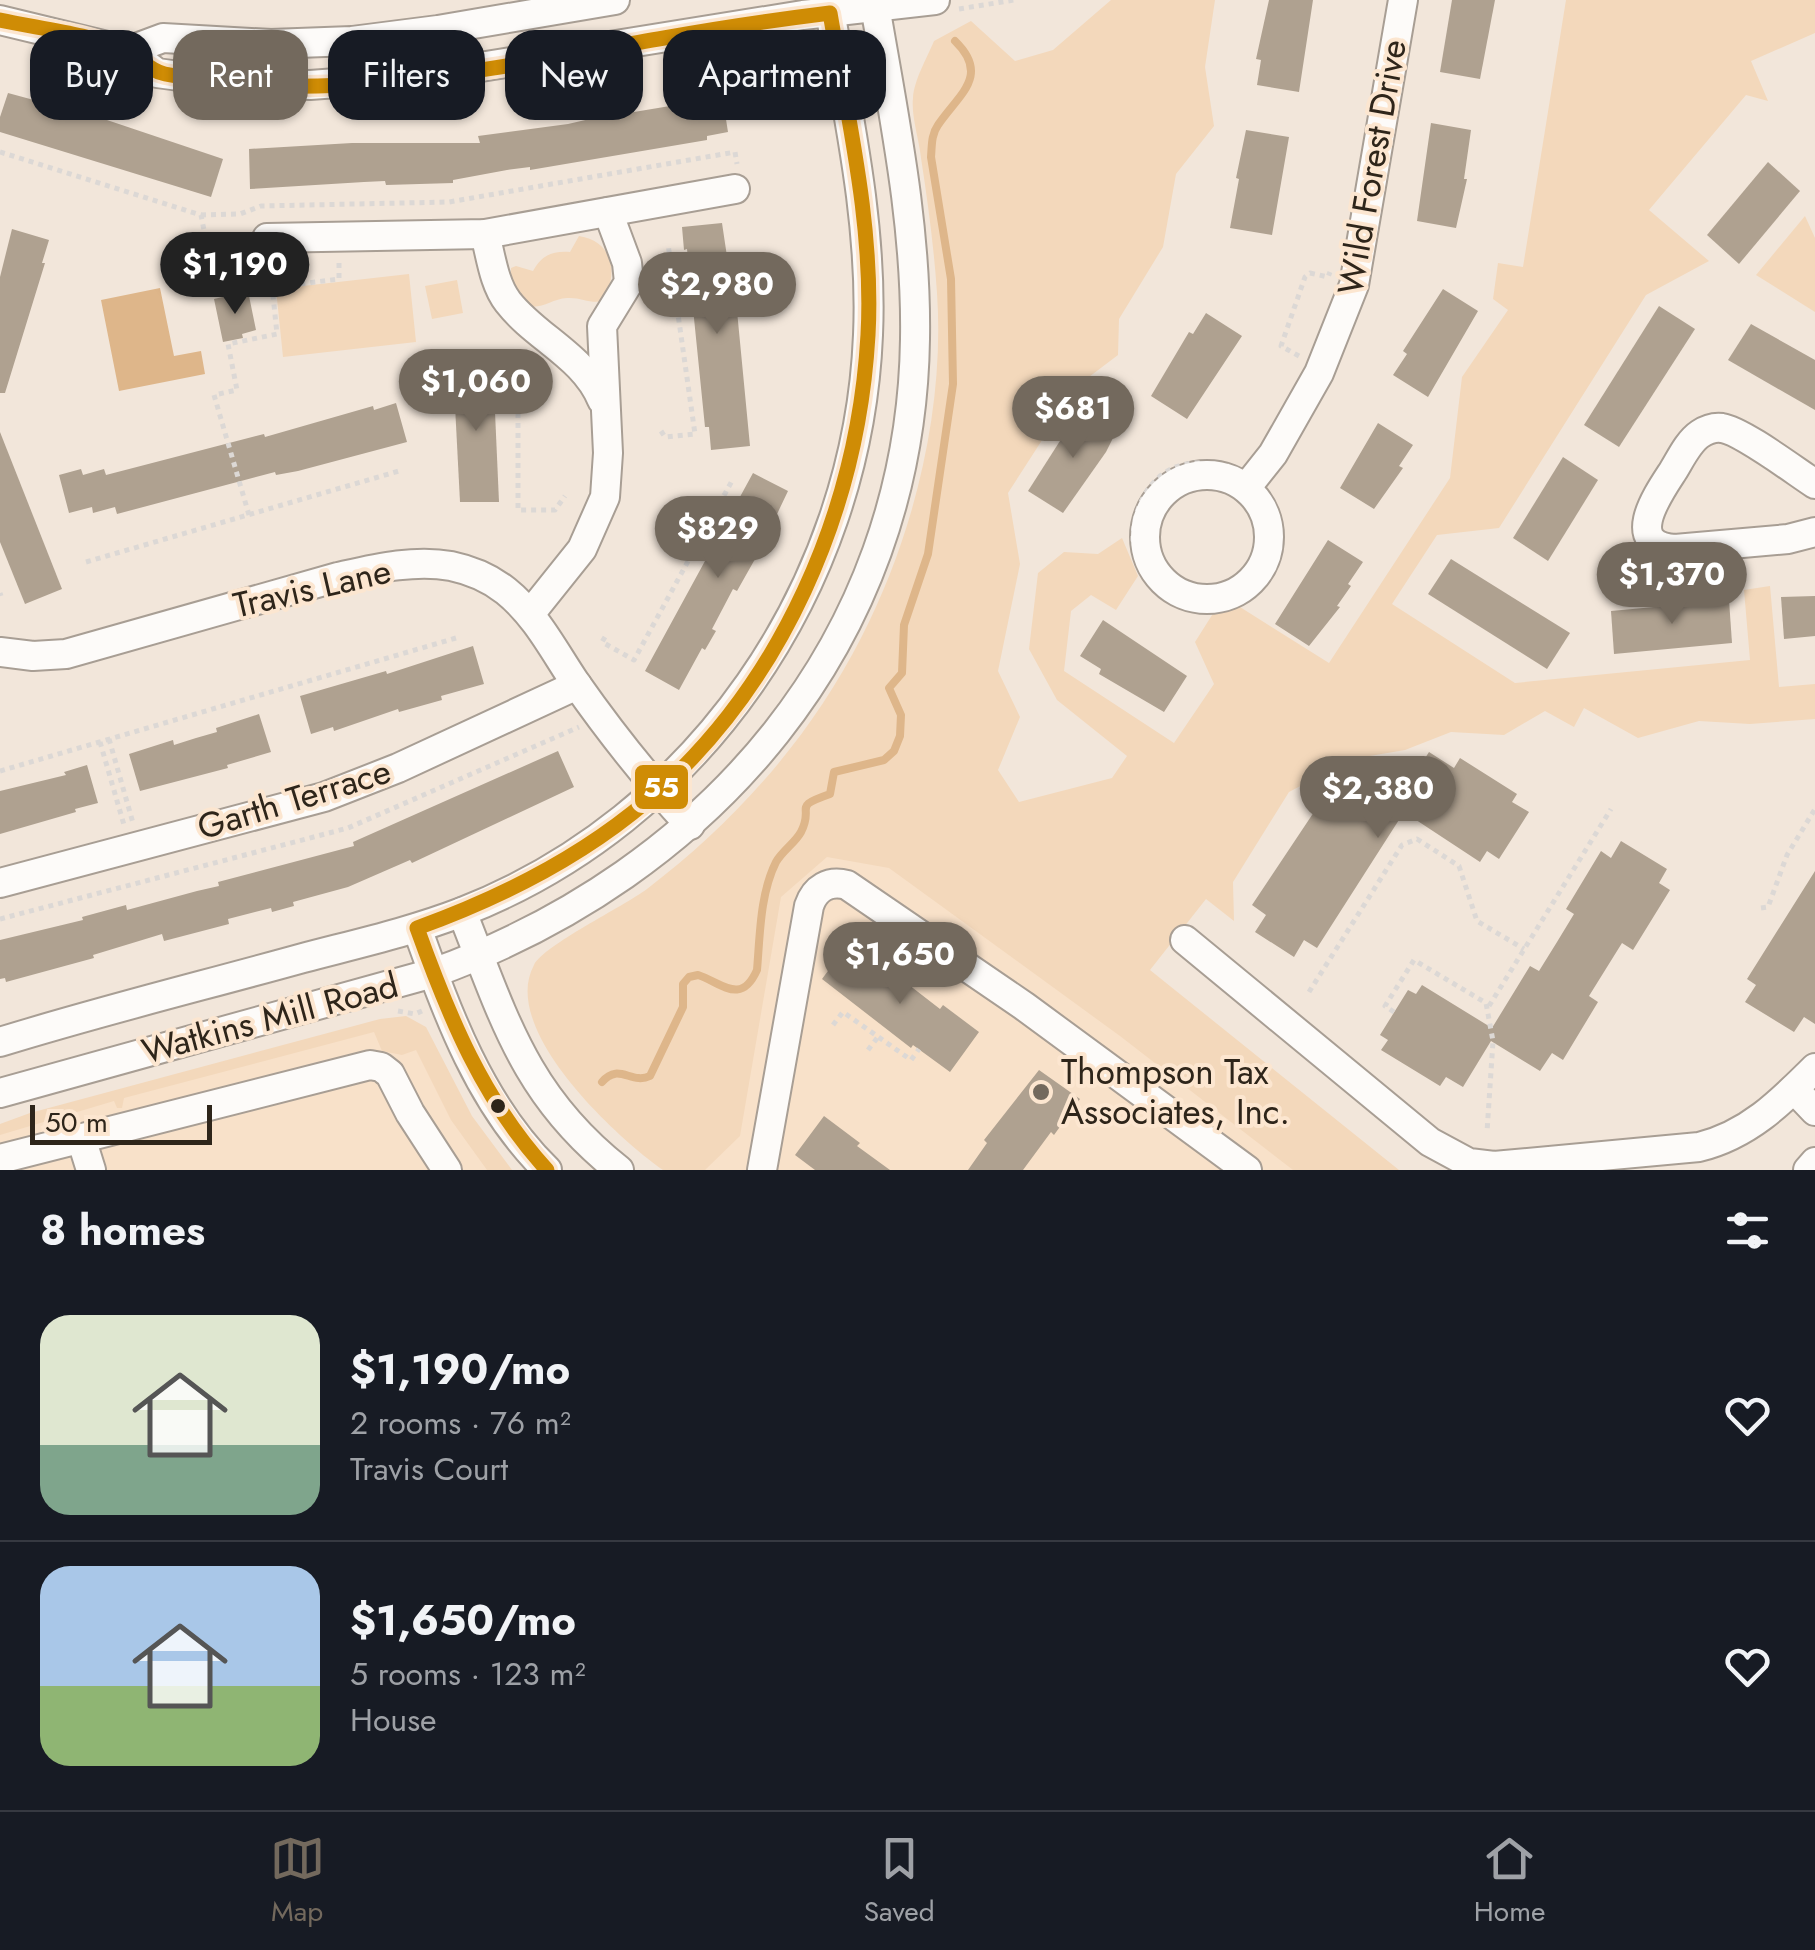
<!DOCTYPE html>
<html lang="en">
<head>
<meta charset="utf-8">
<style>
  :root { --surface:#171b24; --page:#242831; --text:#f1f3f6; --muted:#9ea1a6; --line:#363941; --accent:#73695d }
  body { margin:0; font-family:Jost,sans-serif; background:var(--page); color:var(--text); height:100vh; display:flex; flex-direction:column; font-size:38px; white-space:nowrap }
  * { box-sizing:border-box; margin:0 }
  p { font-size:32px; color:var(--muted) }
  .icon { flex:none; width:55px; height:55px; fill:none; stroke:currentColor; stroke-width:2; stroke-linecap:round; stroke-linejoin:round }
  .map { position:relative; height:1170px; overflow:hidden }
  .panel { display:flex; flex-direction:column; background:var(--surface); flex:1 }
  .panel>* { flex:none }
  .banner { position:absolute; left:30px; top:30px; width:1000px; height:90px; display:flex; gap:20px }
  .scale { position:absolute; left:30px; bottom:25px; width:182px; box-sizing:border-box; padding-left:10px; border:5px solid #2e251a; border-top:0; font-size:28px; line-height:35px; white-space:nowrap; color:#2e251a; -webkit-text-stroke:8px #fce6d0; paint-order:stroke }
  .price { position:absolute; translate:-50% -85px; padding:0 22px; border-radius:35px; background:var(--accent); color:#fff; font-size:32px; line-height:65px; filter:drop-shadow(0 2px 5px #0008) }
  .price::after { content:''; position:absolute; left:50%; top:60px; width:30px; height:22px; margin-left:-15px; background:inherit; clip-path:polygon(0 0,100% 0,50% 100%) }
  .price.on { background:#222; color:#fff }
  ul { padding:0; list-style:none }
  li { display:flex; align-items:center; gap:30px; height:250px; padding:0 40px }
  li+li { border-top:2px solid var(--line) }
  li span { display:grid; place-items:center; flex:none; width:280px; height:200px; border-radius:30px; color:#555 }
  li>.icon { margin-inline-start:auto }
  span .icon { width:120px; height:120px; fill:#fffc; stroke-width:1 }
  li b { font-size:42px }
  h2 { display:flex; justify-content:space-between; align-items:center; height:120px; padding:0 40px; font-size:42px }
  .tag { padding:0 35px; border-radius:30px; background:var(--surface); box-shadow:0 2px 8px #0004; font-size:35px; line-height:90px }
  .tag.on { background:var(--accent); color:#fff }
  .tab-bar { display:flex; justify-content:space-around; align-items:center; height:140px; border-top:2px solid var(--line); background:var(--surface); font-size:28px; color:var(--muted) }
  .tab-bar a { display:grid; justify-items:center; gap:5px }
  .tab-bar .on { color:var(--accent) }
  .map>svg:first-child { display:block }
  .built { fill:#f8e1c9 }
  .green { fill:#f3d8bb }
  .water { fill:#deb68a }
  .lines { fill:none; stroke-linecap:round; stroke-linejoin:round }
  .stream { stroke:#deb68a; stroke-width:8 }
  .building { fill:#afa190 }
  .minor-casing { stroke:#a89e94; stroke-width:32 }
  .path { stroke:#dcd8d5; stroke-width:5; stroke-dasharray:5 5; stroke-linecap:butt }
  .minor { stroke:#fdfbf9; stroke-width:28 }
  .bus-1-casing { stroke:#fce6d0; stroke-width:22 }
  .bus-1 { stroke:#cf8c05; stroke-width:15 }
  .poi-dot { fill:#73695d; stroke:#fce6d0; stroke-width:4 }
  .bus-dot { fill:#2e251a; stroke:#fce6d0; stroke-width:4 }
  .labels { text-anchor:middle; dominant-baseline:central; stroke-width:8; stroke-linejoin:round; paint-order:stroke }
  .street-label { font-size:35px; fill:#2e251a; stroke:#fce6d0 }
  .poi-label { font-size:35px; fill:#2e251a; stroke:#fce6d0; text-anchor:start }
  .line-badge { stroke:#fce6d0; stroke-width:4 }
  .badge-label { font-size:28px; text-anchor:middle; font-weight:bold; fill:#fff }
</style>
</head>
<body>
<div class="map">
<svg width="1815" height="1170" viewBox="0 0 1815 1170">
  <rect width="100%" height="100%" fill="#f2e6da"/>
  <g class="built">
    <polygon points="792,752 1347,1170 667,1170 624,908 698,851 742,810"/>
    <polygon points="398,1019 509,1170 0,1170 0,1125"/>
  </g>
  <g class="green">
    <path d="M1111 0H1215L1205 67 1214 126 1176 174 1163 247 1119 319 1118 355 1077 386 1008 493 1020 564 998 671 1020 717 998 770 1019 802 1112 778 1127 756 1057 700 1029 649 1038 573 1064 552 1098 554 1122 538 1138 576 1116 610 1091 595 1071 611 1064 671 1174 743 1214 684 1195 642 1214 612 1240 607 1329 663 1450 478 1462 377 1508 310 1493 299 1498 263 1523 267 1566 0H1815V33L1751 61 1768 101 1746 95 1649 210 1709 261 1646 295 1499 528 1437 535 1392 604 1515 683 1750 660 1744 590 1770 586 1779 687 1815 684V719L1750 724 1699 721 1638 738 1584 708 1574 727 1545 711 1504 735 1451 732 1405 750 1352 759 1289 792 1233 882 1234 921 1206 899 1150 970 1399 1170H1293L1120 1036 889 868 827 857 781 897 740 1136 705 1170H663C616 1137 499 1029 534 965 544 945 623 907 647 889 735 822 810 738 861 638 914 535 945 409 937 293 934 248 928 203 921 158 919 139 911 116 913 98 914 80 927 58 934 41L971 21 1015 61 1053 50Z"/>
    <polygon points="1805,216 1815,238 1815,312 1756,275"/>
    <path d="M579 236C615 242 618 275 603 301 590 304 581 297 567 298 551 299 540 311 525 305L511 284V268L516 266 533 271C542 255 552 251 570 252Z"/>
    <polygon points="409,274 416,342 283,357 276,289"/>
    <polygon points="457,280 463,313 432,319 425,286"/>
    <polygon points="406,1016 426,1027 472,1116 512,1170 487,1170 451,1120 416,1050 402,1055 382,1051 374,1032 124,1098 122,1108 117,1108 114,1101 0,1135 0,1124 30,1113 380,1019"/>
  </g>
  <polygon class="water" points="160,288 174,356 201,351 205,374 119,391 101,300"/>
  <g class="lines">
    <path class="stream" d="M602 1082C619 1062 631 1085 650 1076L683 1007V984L689 977 698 975C722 983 741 1006 757 970 760 935 760 894 776 862 783 850 795 843 801 832 815 805 790 808 830 794L834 772 884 760 894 751 900 736 901 715 889 688 902 673 904 625 928 554 953 384 951 279 931 157C932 146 931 135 938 125 958 95 991 76 955 41"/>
  </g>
  <g class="building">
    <polygon points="1269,0 1313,0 1299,92 1257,85 1261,60 1256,59"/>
    <polygon points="1452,0 1495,0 1480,79 1440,72"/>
    <polygon points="8,93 104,119 223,159 211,197 0,132 0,117"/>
    <polygon points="722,94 728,132 707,136 707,140 530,170 530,167 507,170 453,180 453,183 386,185 385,181 364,182 250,189 249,149 352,143 480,143 478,136 568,124 633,109 634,112 700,101 700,97"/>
    <polygon points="1431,123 1471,130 1464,179 1467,179 1456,228 1417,221"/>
    <polygon points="1246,130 1289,137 1272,235 1230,228 1239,179 1236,178"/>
    <polygon points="1768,162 1800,191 1739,264 1707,235"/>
    <polygon points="722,223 732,290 735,290 750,446 711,450 709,427 705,427 687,249 684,250 682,227"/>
    <polygon points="12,229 49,240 42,263 45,263 5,393 0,393 0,277"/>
    <polygon points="1443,289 1478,311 1428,397 1393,375 1407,354 1403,351"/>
    <polygon points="235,294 235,299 249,296 256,330 242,334 243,338 223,342 214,299"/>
    <polygon points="1659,306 1695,329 1619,447 1584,425"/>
    <polygon points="1206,313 1242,336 1187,419 1151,396 1189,332 1193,334"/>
    <polygon points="1751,324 1815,360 1815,410 1728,360"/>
    <polygon points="453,367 493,367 499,502 460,502"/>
    <polygon points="396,403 407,442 298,471 276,475 275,472 117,514 115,507 93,513 92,507 69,513 59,475 81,469 83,475 104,469 106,475 264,434 265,437 373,406 374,410"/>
    <polygon points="1081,408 1117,430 1106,452 1063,513 1028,491"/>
    <polygon points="1378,423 1413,445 1399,466 1403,468 1374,509 1340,488"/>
    <polygon points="0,432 62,589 25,604 0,542"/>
    <polygon points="1563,457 1598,480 1548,561 1513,538"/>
    <polygon points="753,473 788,491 759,552 737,591 733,589 712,629 716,631 705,650 702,648 679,690 645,671"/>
    <polygon points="1328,540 1363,562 1348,584 1351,586 1337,606 1340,607 1309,646 1275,624"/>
    <polygon points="1451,559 1570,633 1547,669 1428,594"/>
    <polygon points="1815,596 1815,636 1784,639 1781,597"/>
    <polygon points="1729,600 1732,643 1614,654 1611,611"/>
    <polygon points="1103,620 1187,676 1164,712 1099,674 1101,669 1080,656"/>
    <polygon points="473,646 484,684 441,696 442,700 399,712 398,709 334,731 333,727 311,734 300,696 386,671 387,674"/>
    <polygon points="259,714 271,752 227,765 228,768 140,791 129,754 173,740 174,745 196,738 217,732 216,728"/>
    <polygon points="558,751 574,787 412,863 410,860 348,887 293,902 294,906 272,912 271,908 228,919 229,924 164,941 162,934 93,955 94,958 6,982 5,978 0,979 0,940 83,920 82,917 126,905 127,910 197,891 219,886 218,882 354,846 353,842"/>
    <polygon points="1429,752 1454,768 1460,758 1517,794 1512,802 1529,812 1499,859 1487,851 1480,862 1404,812 1317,948 1304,940 1294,957 1255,932 1266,915 1252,905 1338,776 1349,783 1360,766 1402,794"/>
    <polygon points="87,765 98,803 75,809 76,812 0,834 0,791 66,775 64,772"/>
    <polygon points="1621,841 1667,869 1659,883 1670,890 1633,950 1622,943 1589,996 1598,1002 1563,1060 1552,1053 1540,1071 1491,1041 1463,1087 1446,1077 1440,1086 1381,1050 1388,1040 1380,1035 1408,990 1416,994 1422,985 1492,1028 1530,966 1539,971 1557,942 1574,914 1566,909 1601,851 1611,858"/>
    <polygon points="1815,871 1815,1024 1804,1017 1794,1032 1745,1002 1756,985 1747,979"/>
    <polygon points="851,940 940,1009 943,1005 979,1032 950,1072 913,1045 911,1048 822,979"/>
    <polygon points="1039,1070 1080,1099 1054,1135 1051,1132 1023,1170 968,1170 987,1143 984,1140"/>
    <polygon points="824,1116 860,1143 857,1146 890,1170 815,1170 795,1155"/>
  </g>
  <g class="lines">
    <g class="minor-casing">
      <g id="minor">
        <polyline points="0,20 128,51 157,73 224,82 310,85 418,77 803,15 935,0"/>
        <polyline points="128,51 163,38 271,44 352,41 438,30 615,0"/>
        <path d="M485 234C491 257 494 284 508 302 536 338 584 356 602 400"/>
        <polyline points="267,238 485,234 735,189"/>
        <circle cx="1207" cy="537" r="62"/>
        <path d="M1815 484C1795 471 1742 431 1722 428 1714 427 1706 430 1700 434 1688 442 1680 460 1673 471 1658 494 1622 545 1675 549L1788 539 1815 532"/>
        <polyline points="1246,488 1273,454 1319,373 1354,285 1403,0"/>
        <polyline points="530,614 582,549 605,497 608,453 602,326 629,282 627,263 608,212"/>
        <path d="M0 652 33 656 66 654 338 577C374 569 414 559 451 566 470 570 491 579 506 591 536 615 554 651 575 682 610 732 649 781 690 825"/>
        <polyline points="0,883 324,797 398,768 577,685"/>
        <path d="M462 912C504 1018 525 1096 619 1170"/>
        <path d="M417 928C448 1015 480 1104 547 1170"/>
        <path d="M1185 940 1430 1142 1469 1163 1494 1166 1699 1147C1748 1135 1780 1103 1815 1068"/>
        <path d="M0 1042C100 1011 202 986 303 958 356 944 410 932 462 912 698 820 858 587 868 335 873 223 847 110 828 0"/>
        <polyline points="1794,1089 1815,1111"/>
        <path d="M0 1093 433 973C710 873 911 642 915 339 917 224 893 113 874 0"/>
        <polyline points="81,1138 91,1170"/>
        <polyline points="0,1159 370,1065 381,1067 390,1074 410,1113 447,1170"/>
        <path d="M762 1170 809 906C815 888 829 880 847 885L1024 1006 1247 1170"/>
        <polyline points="1808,1170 1815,1162"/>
      </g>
    </g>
    <g class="path">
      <polyline points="959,9 1014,0"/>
      <polyline points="0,152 201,215 209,255"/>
      <polyline points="201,215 240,214 261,206 449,202 735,152 737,164"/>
      <polyline points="221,294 339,279 339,260"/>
      <polyline points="1299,356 1281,346 1305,277 1310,273 1328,277 1330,272"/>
      <polyline points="511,384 518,411 518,510 555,510 565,496"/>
      <polyline points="661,431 665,437 695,434 668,244"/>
      <polyline points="249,515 214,395 237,390 228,344 277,334 272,286"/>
      <path d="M1144 540H1133C1133 502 1156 462 1199 463 1210 463 1219 468 1231 466"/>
      <polyline points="86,562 399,471"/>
      <polyline points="0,593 1,596"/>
      <polyline points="605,637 602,642 634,660 733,479"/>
      <polyline points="109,739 133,823"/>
      <polyline points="100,742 124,825"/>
      <polyline points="0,771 456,638"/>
      <polyline points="1761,908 1768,907 1787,855 1815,809"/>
      <polyline points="0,919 348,828 579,727"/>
      <polyline points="1309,992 1402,845 1417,839 1459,866 1477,921 1524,949"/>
      <polyline points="1489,1006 1611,809"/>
      <polyline points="398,1011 415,1014 422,1011"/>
      <polyline points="1394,1012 1385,1006 1414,960 1486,1003 1493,1041 1487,1132"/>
      <polyline points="833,1025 843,1012 911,1060 919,1049"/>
      <polyline points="868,1050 878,1037"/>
    </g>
    <use href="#minor" class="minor"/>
    <g class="bus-1-casing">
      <path id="bus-1" d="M0 20C41 29 88 33 126 51 140 57 149 71 165 74 329 107 502 66 664 38 719 28 774 20 830 13 848 119 874 227 868 335 858 510 782 686 647 801 580 858 500 898 417 928 449 1017 483 1100 547 1170"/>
    </g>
    <use href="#bus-1" class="bus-1"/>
  </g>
  <circle class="poi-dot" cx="1041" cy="1092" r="10"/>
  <circle class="bus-dot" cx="498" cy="1106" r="9"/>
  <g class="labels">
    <g class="street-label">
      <text transform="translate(1372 167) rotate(-80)">Wild Forest Drive</text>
      <text transform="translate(312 588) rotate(-13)">Travis Lane</text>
      <text transform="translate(294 799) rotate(-17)">Garth Terrace</text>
      <text transform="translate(270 1018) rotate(-15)">Watkins Mill Road</text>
    </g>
    <g class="poi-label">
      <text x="1061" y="1072">Thompson Tax<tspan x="1061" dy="40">Associates, Inc.</tspan></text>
    </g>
  </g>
  <rect class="line-badge" x="633" y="763" width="57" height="48" rx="10" fill="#cf8c05"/>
  <g class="badge-label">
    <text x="661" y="797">55</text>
  </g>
</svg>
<div class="scale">50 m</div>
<b class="price on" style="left:235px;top:317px">$1,190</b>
<b class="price" style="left:717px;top:337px">$2,980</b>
<b class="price" style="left:476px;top:434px">$1,060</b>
<b class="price" style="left:1073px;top:461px">$681</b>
<b class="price" style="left:718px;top:581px">$829</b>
<b class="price" style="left:1672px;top:627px">$1,370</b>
<b class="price" style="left:1378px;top:841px">$2,380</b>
<b class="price" style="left:900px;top:1007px">$1,650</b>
<div class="banner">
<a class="tag">Buy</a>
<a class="tag on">Rent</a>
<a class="tag">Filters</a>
<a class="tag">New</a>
<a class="tag">Apartment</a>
</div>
</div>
<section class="panel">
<h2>8 homes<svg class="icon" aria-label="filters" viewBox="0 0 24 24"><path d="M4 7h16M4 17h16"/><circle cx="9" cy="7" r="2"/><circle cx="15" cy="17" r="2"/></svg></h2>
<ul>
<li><span style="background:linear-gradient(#dfe7d0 65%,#7fa58c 0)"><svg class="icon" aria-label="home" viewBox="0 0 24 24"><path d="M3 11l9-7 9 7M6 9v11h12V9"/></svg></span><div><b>$1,190/mo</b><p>2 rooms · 76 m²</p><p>Travis Court</p></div><svg class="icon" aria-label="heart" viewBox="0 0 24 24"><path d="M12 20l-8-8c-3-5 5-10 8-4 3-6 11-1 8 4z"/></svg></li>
<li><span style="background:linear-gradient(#a9c7e8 60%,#8fb573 0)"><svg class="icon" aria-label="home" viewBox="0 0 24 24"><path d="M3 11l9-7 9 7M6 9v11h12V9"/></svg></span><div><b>$1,650/mo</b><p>5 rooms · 123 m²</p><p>House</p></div><svg class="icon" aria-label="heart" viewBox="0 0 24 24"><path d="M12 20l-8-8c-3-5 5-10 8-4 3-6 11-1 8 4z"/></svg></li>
</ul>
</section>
<nav class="tab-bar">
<a class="on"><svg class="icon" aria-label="map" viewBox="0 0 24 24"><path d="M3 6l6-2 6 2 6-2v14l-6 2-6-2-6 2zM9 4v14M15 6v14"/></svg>Map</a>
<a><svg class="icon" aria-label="saved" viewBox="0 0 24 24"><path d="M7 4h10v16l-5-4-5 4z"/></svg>Saved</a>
<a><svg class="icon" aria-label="home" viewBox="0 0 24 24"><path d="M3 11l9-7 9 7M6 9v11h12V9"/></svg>Home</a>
</nav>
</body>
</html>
